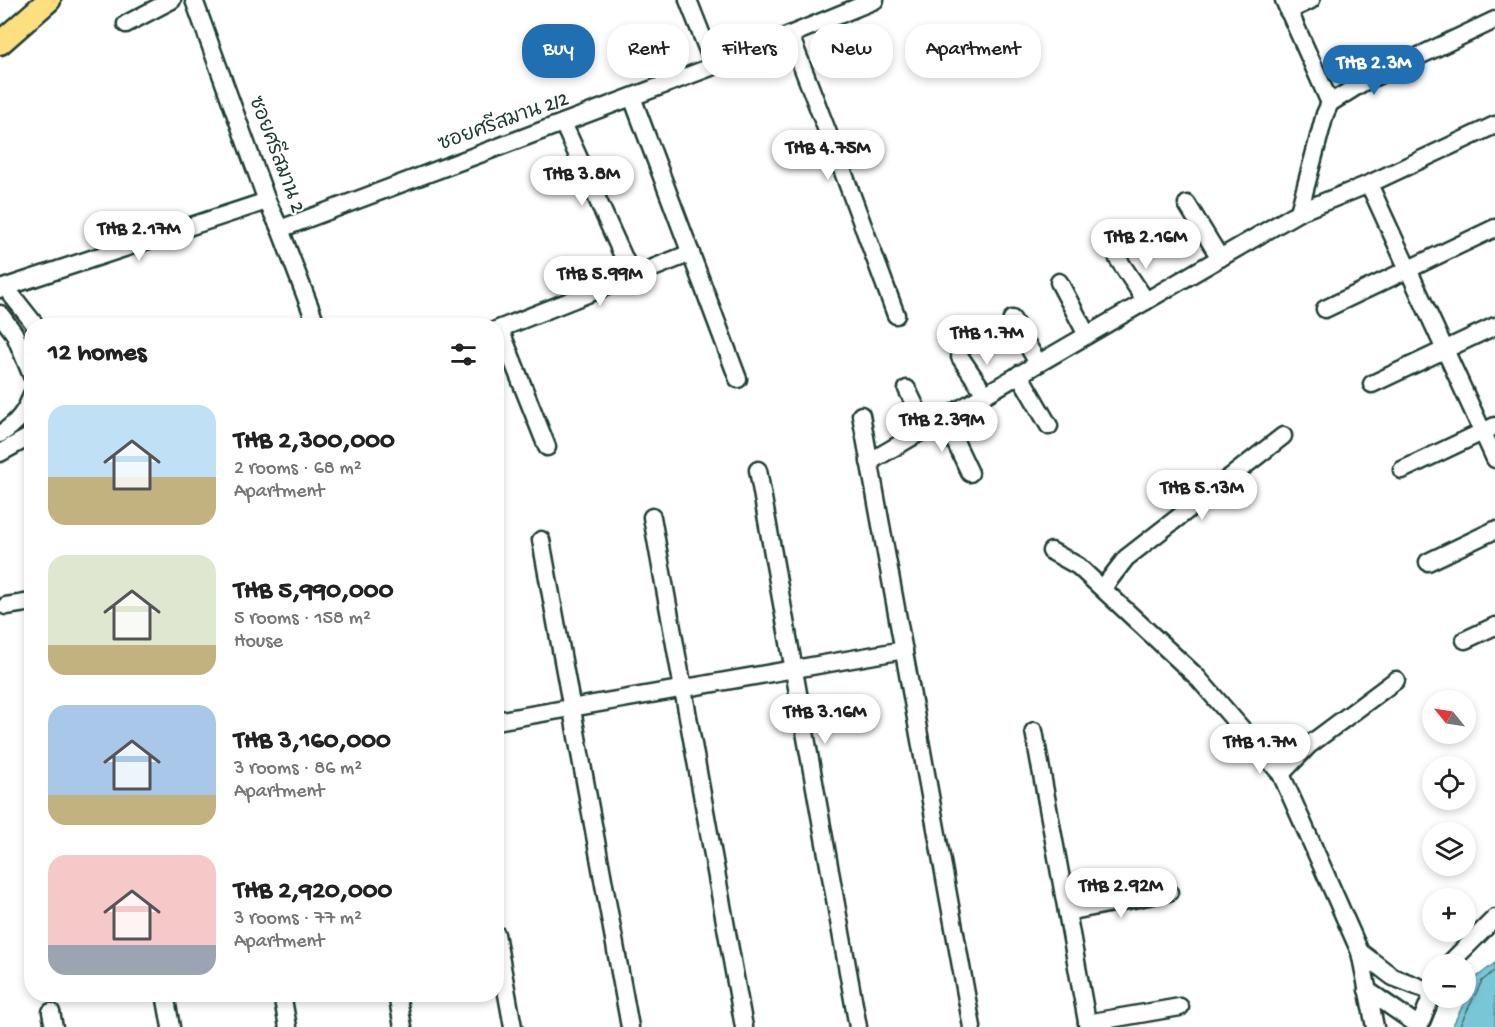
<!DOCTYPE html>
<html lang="en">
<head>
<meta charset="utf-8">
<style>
  :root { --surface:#fff; --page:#f6f6f6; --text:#222; --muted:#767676; --accent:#1f6fb2 }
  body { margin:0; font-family:"Gochi Hand","Playpen Sans Thai",sans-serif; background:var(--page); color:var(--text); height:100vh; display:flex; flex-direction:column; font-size:22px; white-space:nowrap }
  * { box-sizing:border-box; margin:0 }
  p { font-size:20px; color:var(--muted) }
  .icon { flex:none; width:33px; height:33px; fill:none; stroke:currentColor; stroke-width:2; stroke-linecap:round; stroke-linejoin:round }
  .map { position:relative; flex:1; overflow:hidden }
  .side { position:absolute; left:24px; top:318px; width:480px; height:684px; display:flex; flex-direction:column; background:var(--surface); border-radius:24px; box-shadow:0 3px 9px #0003 }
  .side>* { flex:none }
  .hud { position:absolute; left:522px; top:24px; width:570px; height:54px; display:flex; gap:12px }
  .needle { width:39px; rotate:300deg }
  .fabs { position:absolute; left:1422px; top:690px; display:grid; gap:12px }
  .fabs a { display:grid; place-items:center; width:54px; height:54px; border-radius:50%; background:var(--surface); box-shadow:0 3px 9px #0003; font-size:30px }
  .price { position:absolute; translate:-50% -51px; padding:0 14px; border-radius:21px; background:#fff; color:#222; font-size:20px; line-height:39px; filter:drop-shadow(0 2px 3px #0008) }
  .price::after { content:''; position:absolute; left:50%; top:36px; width:18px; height:14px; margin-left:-9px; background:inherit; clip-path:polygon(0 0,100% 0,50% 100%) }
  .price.active { background:var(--accent); color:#fff }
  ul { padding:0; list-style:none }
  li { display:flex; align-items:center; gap:18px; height:150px; padding:0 24px }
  li span { display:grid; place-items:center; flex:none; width:168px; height:120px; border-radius:18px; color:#555 }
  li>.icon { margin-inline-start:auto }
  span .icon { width:72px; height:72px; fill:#fffc; stroke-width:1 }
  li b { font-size:26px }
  h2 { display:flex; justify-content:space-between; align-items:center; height:72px; padding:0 24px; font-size:26px }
  .chip { padding:0 21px; border-radius:24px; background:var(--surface); box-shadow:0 3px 9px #0003; font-size:21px; line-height:54px }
  .chip.active { background:var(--accent); color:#fff }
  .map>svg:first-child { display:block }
  .water { fill:#79c7d6; stroke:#559095; stroke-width:1.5 }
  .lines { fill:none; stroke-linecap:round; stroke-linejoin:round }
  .shore { stroke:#437475; stroke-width:1.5 }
  .minor-casing { stroke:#1f3d34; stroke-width:21 }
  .major-casing { stroke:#1f3d34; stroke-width:27 }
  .minor { stroke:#fff; stroke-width:16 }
  .major { stroke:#fddf80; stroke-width:22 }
  .labels { text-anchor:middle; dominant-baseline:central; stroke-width:4.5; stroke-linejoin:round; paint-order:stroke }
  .street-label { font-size:20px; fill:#1f3d34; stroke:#fff }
</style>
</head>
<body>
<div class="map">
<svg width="1495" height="1027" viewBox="0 0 1495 1027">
  <rect width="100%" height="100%" fill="#fff"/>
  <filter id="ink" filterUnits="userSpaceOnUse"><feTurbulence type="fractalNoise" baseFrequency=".0167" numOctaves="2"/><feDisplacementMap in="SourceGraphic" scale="12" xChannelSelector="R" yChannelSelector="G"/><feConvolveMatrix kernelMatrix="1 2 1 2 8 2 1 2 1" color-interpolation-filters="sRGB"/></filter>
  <g filter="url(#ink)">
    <polygon class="water" points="1495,963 1495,1027 1452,1027 1477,977"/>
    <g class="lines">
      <polyline class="shore" points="1459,1027 1482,981 1495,970"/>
      <g class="minor-casing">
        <g id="minor">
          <polyline points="194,0 267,201 280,229 317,326"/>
          <polyline points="688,0 714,66"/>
          <polyline points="1284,0 1330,103"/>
          <polyline points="1288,11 1311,0"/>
          <polyline points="126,24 172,0"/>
          <polyline points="790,35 845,177 896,315"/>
          <polyline points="632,97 738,379"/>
          <polyline points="563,123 632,276"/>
          <polyline points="1369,184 1495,459"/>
          <polyline points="1187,204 1220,258"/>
          <polyline points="1299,212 1325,114 1330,103 1362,83 1495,20"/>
          <polyline points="280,229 714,66 875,0"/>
          <polyline points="1118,259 1146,301"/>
          <polyline points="1059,282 1087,335"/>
          <polyline points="6,288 36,326"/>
          <polyline points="0,289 267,201"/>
          <polyline points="1325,309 1495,228"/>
          <polyline points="0,314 14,333 32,376"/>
          <polyline points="1012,319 1038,363"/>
          <polyline points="500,329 547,447"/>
          <polyline points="496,330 691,253"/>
          <polyline points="960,357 985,394"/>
          <polyline points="1019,374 1049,426"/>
          <polyline points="1372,384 1495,326"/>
          <polyline points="907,389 926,428"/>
          <polyline points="861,415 972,1027"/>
          <polyline points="944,418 970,473"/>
          <path d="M0 434C15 425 27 411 32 394"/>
          <polyline points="0,453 29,437 32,434"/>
          <polyline points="869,462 1299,212 1369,184 1495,125"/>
          <polyline points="758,470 858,1027"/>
          <polyline points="1402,470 1495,426"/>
          <polyline points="652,517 744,1027"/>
          <polyline points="541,540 630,1027"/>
          <polyline points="1051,551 1078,566 1197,677 1281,774 1360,952 1375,1027"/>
          <polyline points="1428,562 1495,530"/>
          <polyline points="1103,588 1126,558 1283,436"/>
          <polyline points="6,606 32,602"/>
          <polyline points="1465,640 1495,626"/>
          <polyline points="496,721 904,650"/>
          <polyline points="1034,731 1088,1027"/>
          <polyline points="1281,774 1309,745 1396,680"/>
          <polyline points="1067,912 1169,892"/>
          <polyline points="496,934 513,1027"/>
          <polyline points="1360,952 1393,977 1432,992"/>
          <polyline points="1449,964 1495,918"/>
          <polyline points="1367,990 1419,1026"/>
          <polyline points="165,994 171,1027"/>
          <polyline points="282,994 288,1027"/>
          <polyline points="397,994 403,1027"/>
          <polyline points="51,1012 54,1027"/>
          <polyline points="1087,1023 1180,1007"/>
          <polyline points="1419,1027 1432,995"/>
        </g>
      </g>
      <g class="major-casing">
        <polyline id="major" points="0,43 49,0"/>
      </g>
      <use href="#minor" class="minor"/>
      <use href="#major" class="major"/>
    </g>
  </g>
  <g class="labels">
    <g class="street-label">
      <text transform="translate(504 123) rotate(-20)">ซอยศรีสมาน 2/2</text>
      <text transform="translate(275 155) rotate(69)">ซอยศรีสมาน 2</text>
    </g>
  </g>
</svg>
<div class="fabs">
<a><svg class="needle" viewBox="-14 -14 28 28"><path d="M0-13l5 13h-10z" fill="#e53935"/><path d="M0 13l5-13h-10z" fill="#767676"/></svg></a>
<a><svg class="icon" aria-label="locate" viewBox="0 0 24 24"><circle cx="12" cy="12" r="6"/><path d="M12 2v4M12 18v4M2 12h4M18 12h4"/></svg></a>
<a><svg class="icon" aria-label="layers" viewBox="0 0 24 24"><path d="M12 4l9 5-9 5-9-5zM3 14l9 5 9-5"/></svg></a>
<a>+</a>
<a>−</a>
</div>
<b class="price active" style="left:1374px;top:96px">THB 2.3M</b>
<b class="price" style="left:828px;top:181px">THB 4.75M</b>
<b class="price" style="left:582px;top:207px">THB 3.8M</b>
<b class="price" style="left:139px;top:262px">THB 2.17M</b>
<b class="price" style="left:1146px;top:270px">THB 2.16M</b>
<b class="price" style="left:600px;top:307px">THB 5.99M</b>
<b class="price" style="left:987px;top:366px">THB 1.7M</b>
<b class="price" style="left:942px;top:453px">THB 2.39M</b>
<b class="price" style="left:1202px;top:521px">THB 5.13M</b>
<b class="price" style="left:825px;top:745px">THB 3.16M</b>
<b class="price" style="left:1260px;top:775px">THB 1.7M</b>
<b class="price" style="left:1121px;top:919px">THB 2.92M</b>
<div class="hud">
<a class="chip active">Buy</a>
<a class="chip">Rent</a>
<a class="chip">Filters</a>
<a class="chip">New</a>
<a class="chip">Apartment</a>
</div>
<section class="side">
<h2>12 homes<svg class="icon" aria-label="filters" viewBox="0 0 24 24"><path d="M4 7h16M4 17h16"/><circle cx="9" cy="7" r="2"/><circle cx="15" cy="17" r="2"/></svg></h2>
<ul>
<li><span style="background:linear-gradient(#bfe0f5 60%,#c2b280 0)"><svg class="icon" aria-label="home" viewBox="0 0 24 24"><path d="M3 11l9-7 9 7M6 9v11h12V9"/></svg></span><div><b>THB 2,300,000</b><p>2 rooms · 68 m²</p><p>Apartment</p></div></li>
<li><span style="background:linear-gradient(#dfe7d0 75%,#c2b280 0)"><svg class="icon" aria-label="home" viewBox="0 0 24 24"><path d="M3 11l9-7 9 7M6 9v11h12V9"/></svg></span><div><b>THB 5,990,000</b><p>5 rooms · 158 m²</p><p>House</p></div></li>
<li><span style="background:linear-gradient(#a9c7e8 75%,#c2b280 0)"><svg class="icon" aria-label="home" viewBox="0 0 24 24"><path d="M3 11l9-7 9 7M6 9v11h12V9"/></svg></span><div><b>THB 3,160,000</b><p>3 rooms · 86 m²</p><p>Apartment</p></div></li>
<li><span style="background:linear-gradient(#f6c9c9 75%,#9aa5b1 0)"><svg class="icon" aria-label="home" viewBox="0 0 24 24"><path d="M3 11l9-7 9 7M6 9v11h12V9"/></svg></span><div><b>THB 2,920,000</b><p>3 rooms · 77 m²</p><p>Apartment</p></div></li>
</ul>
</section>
</div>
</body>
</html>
